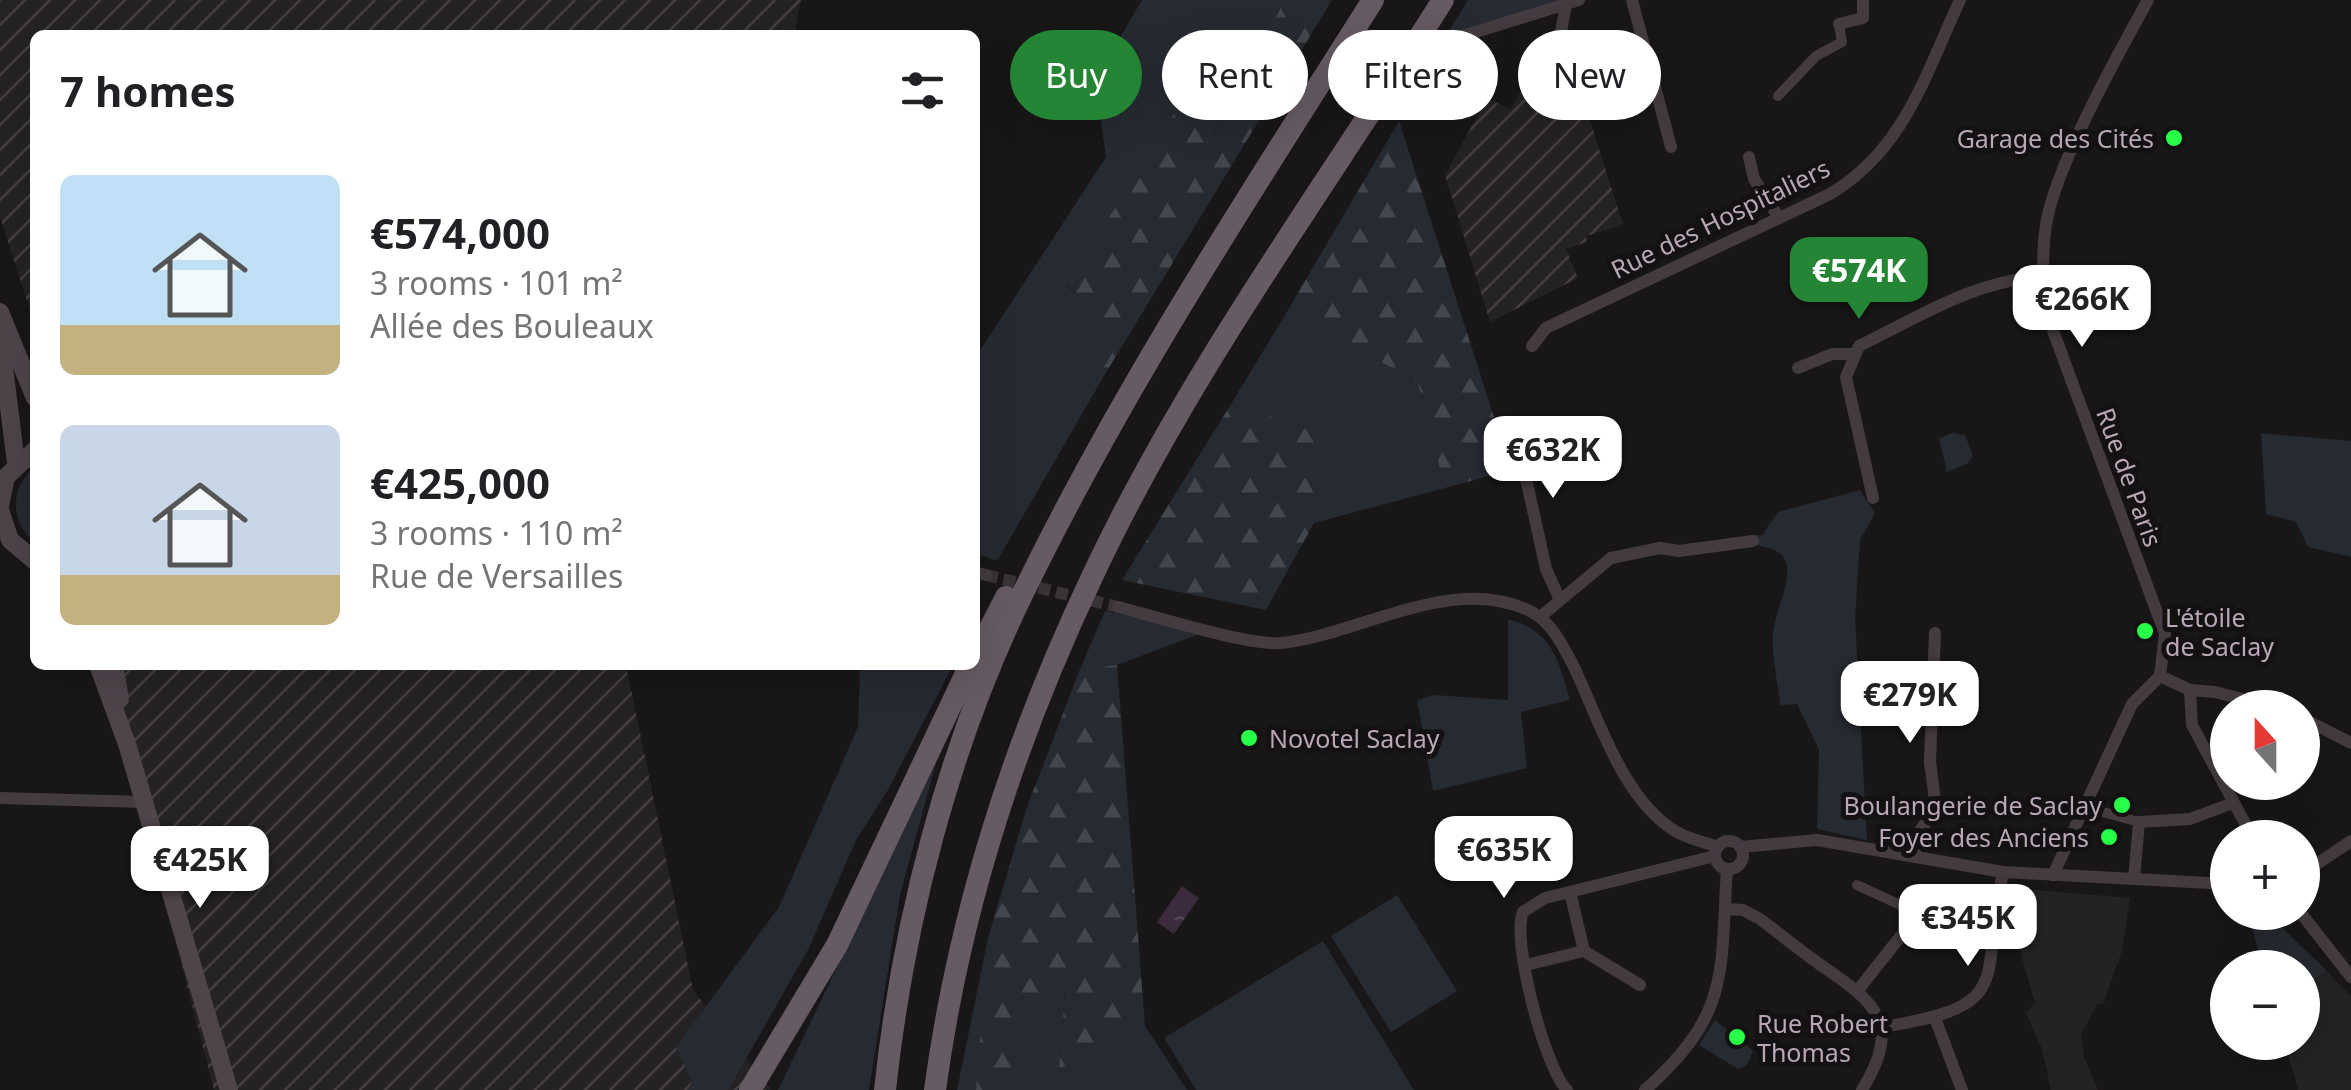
<!DOCTYPE html>
<html lang="en">
<head>
<meta charset="utf-8">
<style>
  :root { --surface:#fff; --page:#f2f2f2; --text:#202124; --muted:#757577; --accent:#248535 }
  body { margin:0; font-family:"Noto Sans",sans-serif; background:var(--page); color:var(--text); height:100vh; display:flex; flex-direction:column; font-size:38px; white-space:nowrap }
  * { box-sizing:border-box; margin:0 }
  p { font-size:32px; color:var(--muted) }
  .icon { flex:none; width:55px; height:55px; fill:none; stroke:currentColor; stroke-width:2; stroke-linecap:round; stroke-linejoin:round }
  .map { position:relative; flex:1; overflow:hidden }
  .side { position:absolute; left:30px; top:30px; width:950px; height:640px; display:flex; flex-direction:column; background:var(--surface); border-radius:15px; box-shadow:0 10px 40px #0002 }
  .side>* { flex:none }
  .hud { position:absolute; left:1010px; top:30px; width:950px; height:90px; display:flex; gap:20px }
  .needle { width:65px; rotate:339deg }
  .tools { position:absolute; left:2210px; top:690px; display:grid; gap:20px }
  .tools a { display:grid; place-items:center; width:110px; height:110px; border-radius:50%; background:var(--surface); box-shadow:0 10px 40px #0002; font-size:50px }
  .price { position:absolute; translate:-50% -85px; padding:0 22px; border-radius:20px; background:#fff; color:#222; font-size:32px; line-height:65px; filter:drop-shadow(0 2px 5px #0008) }
  .price::after { content:''; position:absolute; left:50%; top:60px; width:30px; height:22px; margin-left:-15px; background:inherit; clip-path:polygon(0 0,100% 0,50% 100%) }
  .price.selected { background:var(--accent); color:#fff }
  ul { padding:0; list-style:none }
  li { display:flex; align-items:center; gap:30px; height:250px; padding:0 30px }
  li span { display:grid; place-items:center; flex:none; width:280px; height:200px; border-radius:15px; color:#555 }
  li>.icon { margin-inline-start:auto }
  span .icon { width:120px; height:120px; fill:#fffc; stroke-width:1 }
  li b { font-size:42px }
  h2 { display:flex; justify-content:space-between; align-items:center; height:120px; padding:0 30px; font-size:42px }
  .pill { padding:0 35px; border-radius:45px; background:var(--surface); box-shadow:0 10px 40px #0002; font-size:35px; line-height:90px }
  .pill.selected { background:var(--accent); color:#fff }
  .map>svg:first-child { display:block }
  .built { fill:#252224 }
  .industrial { fill:url(#industrial-furrows) }
  .green { fill:#262a31 }
  .forest { fill:url(#forest-firs) }
  .water { fill:url(#water-ripples) }
  .lines { fill:none; stroke-linecap:round; stroke-linejoin:round }
  .minor-tunnel { stroke:#383337; stroke-width:12; stroke-dasharray:12 6; stroke-linecap:butt }
  .pedestrian { stroke:#433b40; stroke-width:10 }
  .minor { stroke:#433b40; stroke-width:12 }
  .secondary { stroke:#4e454b; stroke-width:18 }
  .trunk { stroke:#665a63; stroke-width:22 }
  .poi-dot { fill:#28ff49; stroke:#131112; stroke-width:4 }
  .labels { text-anchor:middle; dominant-baseline:central; stroke-width:10; stroke-linejoin:round; paint-order:stroke }
  .poi-label { font-size:25px; fill:#b9a7b6; stroke:#131112; text-anchor:end }
  .street-label { font-size:25px; fill:#b9a7b6; stroke:#131112 }
</style>
</head>
<body>
<div class="map">
<svg width="2351" height="1090" viewBox="0 0 2351 1090">
  <defs>
    <pattern id="industrial-furrows" width="10" height="10" patternUnits="userSpaceOnUse" patternTransform="scale(2.5)"><rect width="10" height="10" fill="#252224"/><path d="M-1 1l2-2M0 10L10 0M9 11l2-2" fill="none" stroke="#433f42"/></pattern>
    <pattern id="forest-firs" width="22" height="20" patternUnits="userSpaceOnUse" patternTransform="scale(2.5)"><rect width="22" height="20" fill="#262a31"/><path d="M5 1l3.5 6h-7zM16 11l3.5 6h-7z" fill="#43464d"/></pattern>
    <pattern id="water-ripples" width="26" height="14" patternUnits="userSpaceOnUse" patternTransform="scale(2.5)"><rect width="26" height="14" fill="#3c2b3d"/><path d="M2 4q2-2 4 0t4 0M15 11q2-2 4 0t4 0" fill="none" stroke="#564757"/></pattern>
  </defs>
  <rect width="100%" height="100%" fill="#181617"/>
  <g class="built">
    <polygon points="2023,889 2130,898 2122,951 2103,1004 2098,1003 2081,1034 2084,1057 2098,1090 2051,1090 2042,1049 2026,1013 2035,1003 2014,930"/>
    <polygon points="2326,970 2351,996 2351,1090 2298,1090 2285,1043 2302,1042 2303,989"/>
  </g>
  <g class="industrial">
    <polygon points="0,0 801,0 794,35 35,35 35,326 0,217"/>
    <polygon points="1527,81 1588,114 1623,225 1586,236 1587,242 1566,249 1578,278 1490,322 1445,175 1487,98 1510,109"/>
    <polygon points="104,665 626,665 693,990 771,1090 214,1090"/>
  </g>
  <g class="green">
    <polygon points="1142,0 1286,0 1211,138 1181,104 1067,285 1095,314 1103,333 1104,376 997,561 975,553 975,358 1106,157 1095,80"/>
    <polygon points="1468,0 1568,0 1444,39"/>
    <polygon points="1285,315 1417,380 1445,488 1314,523 1324,434 1231,404"/>
    <polygon points="1952,433 1965,435 1973,456 1967,464 1947,472 1939,438"/>
    <polygon points="2261,433 2351,441 2351,557 2308,547 2296,522 2266,514"/>
    <path d="M35 467V542C9 523 10 486 35 467Z"/>
    <path d="M1860 490 1875 513 1860 540 1855 619 1867 840 1817 829 1819 750 1797 704 1780 705C1778 682 1771 655 1773 632 1776 601 1811 552 1759 546L1755 535H1762L1778 512Z"/>
    <polygon points="1105,611 1205,632 1117,665 1080,669"/>
    <path d="M1508 619C1553 631 1558 660 1570 700L1521 712 1527 768 1433 791 1417 700 1434 695 1508 700Z"/>
    <polygon points="860,665 953,665 888,790 856,840 809,948 734,1080 728,1090 688,1090 692,1081 676,1047 779,907 858,727"/>
    <polygon points="937,759 900,895 869,1090 778,1090"/>
    <polygon points="1397,895 1457,991 1391,1032 1331,936"/>
    <polygon points="2248,913 2267,913 2326,970 2303,989 2302,968 2263,967"/>
    <polygon points="988,938 978,1090 957,1090"/>
    <polygon points="1323,941 1414,1090 1196,1090 1164,1038"/>
    <polygon points="1065,990 1059,1068 1145,1026 1187,1090 1011,1090 1026,994"/>
    <polygon points="1715,1020 1753,1051 1747,1065 1738,1069 1699,1045"/>
  </g>
  <g class="forest">
    <path d="M1285 0H1332L1104 376C1100 324 1104 324 1067 284L1181 103 1212 137Z"/>
    <polygon points="1399,121 1511,470 1445,488 1417,380 1285,315"/>
    <polygon points="1231,404 1325,434 1314,523 1266,610 1122,580"/>
    <polygon points="1117,665 1145,1026 1059,1069 1065,990 1027,994 1014,1090 976,1090 988,938 1026,810 1080,669"/>
  </g>
  <g class="water">
    <path d="M1470 54 1472 58 1435 119C1414 88 1435 58 1470 54Z"/>
    <polygon points="1182,886 1199,898 1174,934 1157,922"/>
  </g>
  <g class="lines">
    <polyline class="minor-tunnel" points="986,575 1118,607"/>
    <g class="pedestrian">
      <polyline points="1778,96 1816,56 1842,42 1839,24"/>
      <polyline points="2085,807 2139,822"/>
      <polyline points="1857,885 1911,910"/>
    </g>
    <g class="minor">
      <polyline points="1632,0 1671,147"/>
      <path d="M2148 0C2118 54 2055 167 2046 225 2041 256 2043 286 2048 317L2165 634 2160 676 2190 690"/>
      <polyline points="1839,24 1863,18 1863,0"/>
      <polyline points="1440,43 1579,0"/>
      <polyline points="1536,86 1560,38 1566,4"/>
      <polyline points="1749,157 1754,179 1779,218"/>
      <path d="M1532 346 1546 328 1830 194C1905 149 1925 75 1960 0"/>
      <polyline points="1798,368 1832,354 1853,354"/>
      <polyline points="1507,422 1527,483 1546,569 1559,598"/>
      <path d="M1873 498 1846 377 1859 346C1919 317 1975 280 2042 277"/>
      <polyline points="975,572 986,575"/>
      <path d="M1118 607C1154 616 1249 646 1281 643 1360 635 1453 572 1532 612 1552 623 1563 646 1573 665 1599 719 1622 798 1675 831 1688 839 1704 842 1718 847"/>
      <polyline points="1540,617 1611,558 1660,548 1679,551 1753,541"/>
      <polyline points="2190,690 2192,725 2253,838"/>
      <polyline points="2190,690 2215,692 2278,708"/>
      <polyline points="2302,718 2351,743"/>
      <polyline points="0,798 144,802"/>
      <circle cx="1729" cy="855" r="14"/>
      <polyline points="1740,847 1817,840 2003,872 2228,884"/>
      <polyline points="1914,856 1920,831 1936,808 1930,762 1935,633"/>
      <polyline points="2302,874 2351,841"/>
      <polyline points="2053,875 2132,704 2160,676"/>
      <polyline points="2134,879 2139,822 2190,819 2233,803"/>
      <path d="M1725 909 1743 910 1760 919C1781 935 1801 951 1822 966 1877 1003 1902 1025 1862 1090"/>
      <polyline points="2300,912 2351,977"/>
      <polyline points="1584,951 1640,985"/>
      <polyline points="1526,965 1584,951 1570,892"/>
      <polyline points="1858,990 1904,932 1911,910 1985,916 1995,910"/>
      <polyline points="1935,1018 1962,1090"/>
      <path d="M1883 1027C2017 1005 1979 984 2003 872"/>
      <path d="M1567 1090C1545 1068 1511 940 1523 912L1545 898 1715 856"/>
      <path d="M1645 1090C1731 1013 1720 975 1727 869"/>
    </g>
    <g class="secondary">
      <polyline points="0,312 35,398"/>
      <polyline points="0,335 16,463"/>
      <polyline points="0,506 6,477 35,450"/>
      <polyline points="0,510 10,540 35,561"/>
      <polyline points="98,665 127,744 229,1090"/>
      <polyline points="114,665 120,699"/>
    </g>
    <g class="trunk">
      <polyline points="975,657 1006,597"/>
      <polyline points="750,1090 837,945 970,665"/>
      <path d="M885 1090C903 922 948 747 1022 595 1123 387 1250 194 1373 0"/>
      <path d="M935 1090C959 912 1015 739 1092 577 1187 374 1324 189 1443 0"/>
    </g>
  </g>
  <g class="poi-dot">
    <circle cx="2174" cy="138" r="10"/>
    <circle cx="2145" cy="631" r="10"/>
    <circle cx="1249" cy="738" r="10"/>
    <circle cx="2122" cy="805" r="10"/>
    <circle cx="2109" cy="837" r="10"/>
    <circle cx="1737" cy="1037" r="10"/>
  </g>
  <g class="labels">
    <g class="poi-label">
      <text x="2154" y="138">Garage des Cités</text>
      <text x="2165" y="617" text-anchor="start">L'étoile<tspan x="2165" dy="29">de Saclay</tspan></text>
      <text x="1269" y="738" text-anchor="start">Novotel Saclay</text>
      <text x="2102" y="805">Boulangerie de Saclay</text>
      <text x="2089" y="837">Foyer des Anciens</text>
      <text x="1757" y="1023" text-anchor="start">Rue Robert<tspan x="1757" dy="29">Thomas</tspan></text>
    </g>
    <g class="street-label">
      <text transform="translate(1720 218) rotate(-26)">Rue des Hospitaliers</text>
      <text transform="translate(2130 477) rotate(70)">Rue de Paris</text>
    </g>
  </g>
</svg>
<div class="tools">
<a><svg class="needle" viewBox="-14 -14 28 28"><path d="M0-13l5 13h-10z" fill="#e53935"/><path d="M0 13l5-13h-10z" fill="#757577"/></svg></a>
<a>+</a>
<a>−</a>
</div>
<b class="price selected" style="left:1859px;top:322px">€574K</b>
<b class="price" style="left:2082px;top:350px">€266K</b>
<b class="price" style="left:1553px;top:501px">€632K</b>
<b class="price" style="left:1910px;top:746px">€279K</b>
<b class="price" style="left:1504px;top:901px">€635K</b>
<b class="price" style="left:200px;top:911px">€425K</b>
<b class="price" style="left:1968px;top:969px">€345K</b>
<div class="hud">
<a class="pill selected">Buy</a>
<a class="pill">Rent</a>
<a class="pill">Filters</a>
<a class="pill">New</a>
</div>
<section class="side">
<h2>7 homes<svg class="icon" aria-label="filters" viewBox="0 0 24 24"><path d="M4 7h16M4 17h16"/><circle cx="9" cy="7" r="2"/><circle cx="15" cy="17" r="2"/></svg></h2>
<ul>
<li><span style="background:linear-gradient(#bfe0f5 75%,#c2b280 0)"><svg class="icon" aria-label="home" viewBox="0 0 24 24"><path d="M3 11l9-7 9 7M6 9v11h12V9"/></svg></span><div><b>€574,000</b><p>3 rooms · 101 m²</p><p>Allée des Bouleaux</p></div></li>
<li><span style="background:linear-gradient(#c9d6e8 75%,#c2b280 0)"><svg class="icon" aria-label="home" viewBox="0 0 24 24"><path d="M3 11l9-7 9 7M6 9v11h12V9"/></svg></span><div><b>€425,000</b><p>3 rooms · 110 m²</p><p>Rue de Versailles</p></div></li>
</ul>
</section>
</div>
</body>
</html>
